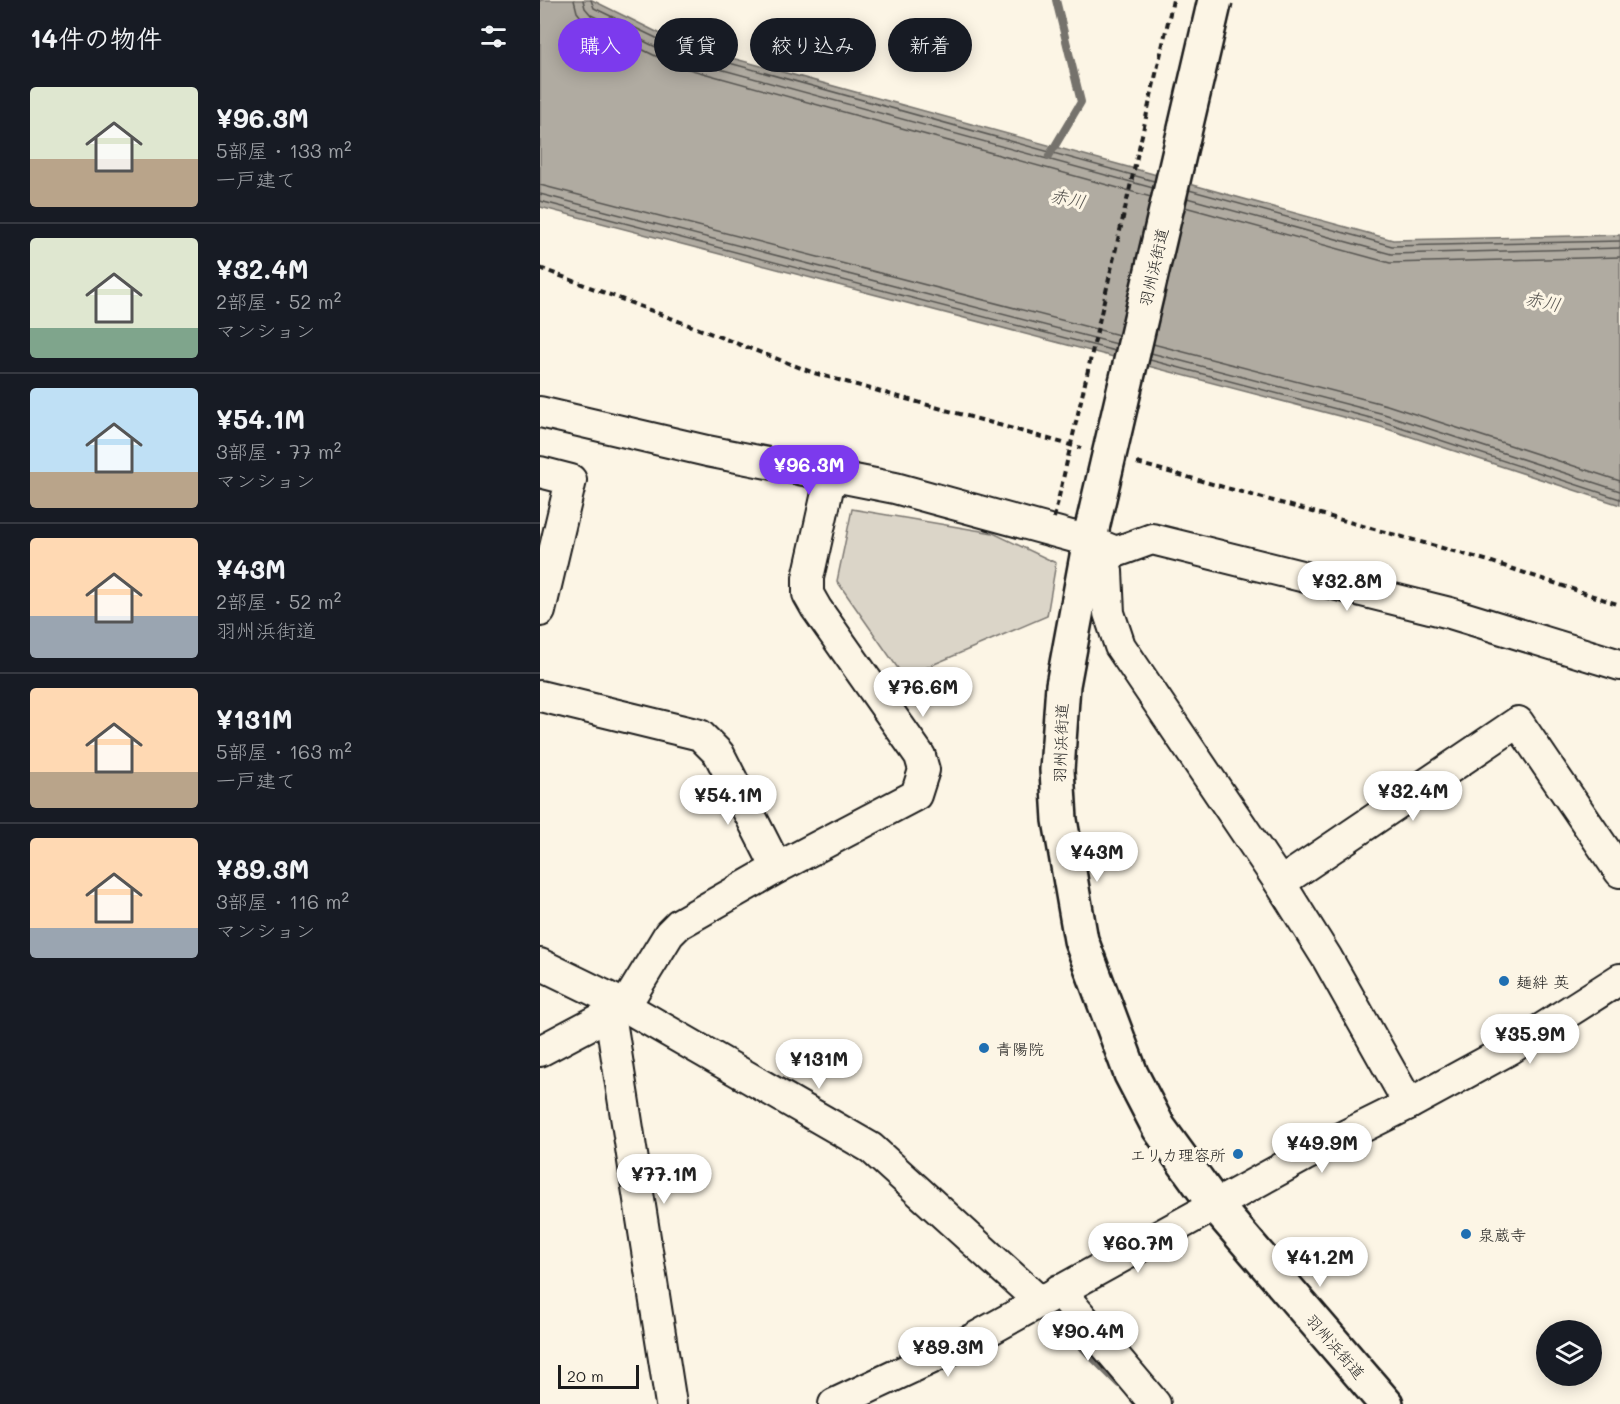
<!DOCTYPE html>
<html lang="ja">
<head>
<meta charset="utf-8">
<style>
  :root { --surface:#171b24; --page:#242831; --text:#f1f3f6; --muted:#9ea1a6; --line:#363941; --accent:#7c3aed }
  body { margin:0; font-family:Mali,"Klee One",sans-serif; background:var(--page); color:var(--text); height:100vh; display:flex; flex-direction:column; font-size:22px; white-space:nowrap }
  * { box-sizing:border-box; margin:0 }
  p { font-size:20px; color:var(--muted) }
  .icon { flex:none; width:33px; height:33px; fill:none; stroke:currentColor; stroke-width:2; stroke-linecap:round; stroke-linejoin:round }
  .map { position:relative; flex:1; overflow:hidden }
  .panel { display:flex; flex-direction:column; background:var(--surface); width:540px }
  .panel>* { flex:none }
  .guide { position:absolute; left:18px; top:18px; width:570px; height:54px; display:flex; gap:12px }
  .fabs { position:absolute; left:996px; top:1320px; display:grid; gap:12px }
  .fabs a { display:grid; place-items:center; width:66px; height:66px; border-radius:50%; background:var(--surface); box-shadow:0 3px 15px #0003; font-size:30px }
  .scale { position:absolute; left:18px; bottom:15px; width:81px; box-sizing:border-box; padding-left:6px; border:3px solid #1c1c1c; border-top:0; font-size:16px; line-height:21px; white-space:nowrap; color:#1c1c1c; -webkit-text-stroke:4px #fcf5e5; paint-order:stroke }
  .price { position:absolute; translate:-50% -51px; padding:0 14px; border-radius:21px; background:#fff; color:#222; font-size:20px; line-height:39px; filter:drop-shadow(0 2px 3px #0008) }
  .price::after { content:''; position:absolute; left:50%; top:36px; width:18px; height:14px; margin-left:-9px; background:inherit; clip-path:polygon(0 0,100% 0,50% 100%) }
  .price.on { background:var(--accent); color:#fff }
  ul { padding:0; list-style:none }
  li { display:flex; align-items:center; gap:18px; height:150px; padding:0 30px }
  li+li { border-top:2px solid var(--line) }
  li span { display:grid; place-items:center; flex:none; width:168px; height:120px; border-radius:6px; color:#555 }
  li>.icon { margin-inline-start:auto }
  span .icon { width:72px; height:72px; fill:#fffc; stroke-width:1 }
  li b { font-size:26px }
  h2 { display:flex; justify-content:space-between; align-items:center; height:72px; padding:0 30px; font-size:26px }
  .chip { padding:0 21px; border-radius:27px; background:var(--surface); box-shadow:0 3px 15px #0003; font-size:21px; line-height:54px }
  .chip.on { background:var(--accent); color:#fff }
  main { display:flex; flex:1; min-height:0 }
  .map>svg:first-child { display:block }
  .green { fill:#dbd5c8; stroke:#7c7872; stroke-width:1.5 }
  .water { fill:#b0aba1; stroke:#75726c; stroke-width:1.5 }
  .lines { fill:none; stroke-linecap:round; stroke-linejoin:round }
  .shore { stroke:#575551; stroke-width:1.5 }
  .stream { stroke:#75726c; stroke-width:8 }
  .minor-casing { stroke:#1c1c1c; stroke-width:34 }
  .secondary-casing { stroke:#1c1c1c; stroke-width:38 }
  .path { stroke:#1c1c1c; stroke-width:4; stroke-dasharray:6 4.5; stroke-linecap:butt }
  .minor { stroke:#fcf5e5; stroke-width:30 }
  .secondary { stroke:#fcf5e5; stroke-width:33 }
  .secondary-bridge-casing { stroke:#1c1c1c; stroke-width:38; stroke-linecap:butt }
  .path-bridge { stroke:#1c1c1c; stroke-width:4; stroke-dasharray:6 4.5; stroke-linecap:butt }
  .secondary-bridge { stroke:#fcf5e5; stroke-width:33 }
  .poi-dot { fill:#1f6fb2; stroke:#fcf5e5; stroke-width:2 }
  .labels { text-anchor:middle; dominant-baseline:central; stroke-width:6; stroke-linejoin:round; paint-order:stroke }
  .street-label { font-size:16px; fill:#1c1c1c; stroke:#fcf5e5 }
  .poi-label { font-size:16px; fill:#1c1c1c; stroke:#fcf5e5; text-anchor:start }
  .water-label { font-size:18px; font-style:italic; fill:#575551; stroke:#fcf5e5 }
</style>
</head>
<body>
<main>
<section class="panel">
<h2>14件の物件<svg class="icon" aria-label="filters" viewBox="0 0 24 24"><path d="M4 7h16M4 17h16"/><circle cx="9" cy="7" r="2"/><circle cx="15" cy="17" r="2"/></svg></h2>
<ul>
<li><span style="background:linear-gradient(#dfe7d0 60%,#b9a48a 0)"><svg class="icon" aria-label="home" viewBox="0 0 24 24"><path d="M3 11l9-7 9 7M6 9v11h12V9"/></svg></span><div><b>¥96.3M</b><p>5部屋 · 133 m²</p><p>一戸建て</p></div></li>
<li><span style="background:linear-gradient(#dfe7d0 75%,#7fa58c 0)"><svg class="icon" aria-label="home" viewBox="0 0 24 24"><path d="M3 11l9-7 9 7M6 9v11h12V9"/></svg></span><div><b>¥32.4M</b><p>2部屋 · 52 m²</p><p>マンション</p></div></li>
<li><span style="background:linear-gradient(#bfe0f5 70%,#b9a48a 0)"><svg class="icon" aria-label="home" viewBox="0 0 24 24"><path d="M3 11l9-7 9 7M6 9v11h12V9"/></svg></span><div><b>¥54.1M</b><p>3部屋 · 77 m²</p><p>マンション</p></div></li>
<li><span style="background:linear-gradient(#ffd9b3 65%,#9aa5b1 0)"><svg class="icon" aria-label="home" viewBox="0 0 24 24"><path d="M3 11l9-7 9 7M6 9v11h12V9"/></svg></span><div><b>¥43M</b><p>2部屋 · 52 m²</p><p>羽州浜街道</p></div></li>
<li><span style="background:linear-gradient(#ffd9b3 70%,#b9a48a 0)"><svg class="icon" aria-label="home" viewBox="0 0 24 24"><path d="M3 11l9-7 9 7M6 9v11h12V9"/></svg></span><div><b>¥131M</b><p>5部屋 · 163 m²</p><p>一戸建て</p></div></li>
<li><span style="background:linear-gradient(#ffd9b3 75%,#9aa5b1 0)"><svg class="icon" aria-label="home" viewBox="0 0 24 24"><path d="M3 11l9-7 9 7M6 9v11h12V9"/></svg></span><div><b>¥89.3M</b><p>3部屋 · 116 m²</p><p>マンション</p></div></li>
</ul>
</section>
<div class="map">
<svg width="1080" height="1404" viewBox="0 0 1080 1404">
  <rect width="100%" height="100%" fill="#fcf5e5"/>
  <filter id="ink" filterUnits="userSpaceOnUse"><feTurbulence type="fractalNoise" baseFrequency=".0167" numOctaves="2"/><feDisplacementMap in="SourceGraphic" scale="12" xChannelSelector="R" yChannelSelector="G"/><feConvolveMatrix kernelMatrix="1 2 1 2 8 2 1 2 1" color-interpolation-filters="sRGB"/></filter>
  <g filter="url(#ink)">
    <polygon class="green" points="312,509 453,533 516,563 507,616 364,677 297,581"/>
    <polygon class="water" points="0,0 52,0 141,44 853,240 1080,235 1080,505 841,427 0,207"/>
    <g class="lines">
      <g class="shore">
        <polyline points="34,0 37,12 44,21 134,65 611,197"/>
        <polyline points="43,0 45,8 51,15 136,57 613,188"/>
        <polyline points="51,0 54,8 139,49 614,181"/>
        <polyline points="0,185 579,335"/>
        <polyline points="649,190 852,246 1080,241"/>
        <polyline points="0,194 577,344"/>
        <polyline points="647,198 851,254 1080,248"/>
        <polyline points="0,201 575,351"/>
        <polyline points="645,207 850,263 1080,257"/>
        <polyline points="613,344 847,405 1080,481"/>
        <polyline points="611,353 844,414 1080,491"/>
        <polyline points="610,360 842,421 1080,499"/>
      </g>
      <g class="stream">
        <polyline points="509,156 541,102 516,0"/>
        <polyline points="501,1306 579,1384"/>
      </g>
      <g class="minor-casing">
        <g id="minor">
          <polyline points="0,412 167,451 355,488 549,541 576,552 612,539 910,613 1080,665"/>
          <polyline points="0,472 31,480 0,611"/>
          <polyline points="549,541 567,571 569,613 580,646 740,883 787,958 869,1104"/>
          <polyline points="0,696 160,735 179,754 237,868 139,924 129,934 85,1006 0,1051"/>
          <polyline points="237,868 376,795 384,770 380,756 276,608 268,594 268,578 291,475"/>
          <polyline points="740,883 978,722 1080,872"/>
          <polyline points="0,964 74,1000 331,1148 499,1301"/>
          <polyline points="70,1014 131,1404"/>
          <polyline points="519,1290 615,1404"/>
          <polyline points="294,1404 433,1339 764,1156 869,1104 970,1049 1080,979"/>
        </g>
      </g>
      <g class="secondary-casing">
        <polyline id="secondary" points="553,524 523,685 517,770 520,820 541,940 591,1074 619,1128 675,1205 846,1404"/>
      </g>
      <g class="path">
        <polyline points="0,268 274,373 541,448"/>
        <polyline points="597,463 949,561 1080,605"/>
      </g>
      <use href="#minor" class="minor"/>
      <use href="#secondary" class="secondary"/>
      <g class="secondary-bridge-casing">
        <polyline id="secondary-bridge" points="553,524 675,0"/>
      </g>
      <polyline class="path-bridge" points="514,518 633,0"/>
      <use href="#secondary-bridge" class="secondary-bridge"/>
    </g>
  </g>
  <g class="poi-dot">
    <circle cx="964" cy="981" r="6"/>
    <circle cx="444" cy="1048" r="6"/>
    <circle cx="698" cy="1154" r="6"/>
    <circle cx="926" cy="1234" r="6"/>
  </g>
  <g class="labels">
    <g class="street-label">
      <text transform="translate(613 267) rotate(-77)">羽州浜街道</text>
      <text transform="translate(520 743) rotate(-88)">羽州浜街道</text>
      <text transform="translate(796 1346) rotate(49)">羽州浜街道</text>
    </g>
    <g class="poi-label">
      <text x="976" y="981">麺絆 英</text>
      <text x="456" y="1048">青陽院</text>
      <text x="686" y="1154" text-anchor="end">エリカ理容所</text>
      <text x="938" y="1234">泉蔵寺</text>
    </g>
    <g class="water-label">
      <text transform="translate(528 198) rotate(12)">赤川</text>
      <text transform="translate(1003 301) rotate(12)">赤川</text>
    </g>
  </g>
</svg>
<div class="fabs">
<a><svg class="icon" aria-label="layers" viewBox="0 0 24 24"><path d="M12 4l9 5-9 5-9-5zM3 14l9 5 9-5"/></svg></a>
</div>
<div class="scale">20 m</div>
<b class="price on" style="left:269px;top:496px">¥96.3M</b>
<b class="price" style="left:807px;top:612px">¥32.8M</b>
<b class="price" style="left:383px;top:718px">¥76.6M</b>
<b class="price" style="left:873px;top:822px">¥32.4M</b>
<b class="price" style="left:188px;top:826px">¥54.1M</b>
<b class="price" style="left:557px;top:883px">¥43M</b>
<b class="price" style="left:990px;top:1065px">¥35.9M</b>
<b class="price" style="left:279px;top:1090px">¥131M</b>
<b class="price" style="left:782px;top:1174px">¥49.9M</b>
<b class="price" style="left:124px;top:1205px">¥77.1M</b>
<b class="price" style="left:598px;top:1274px">¥60.7M</b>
<b class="price" style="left:780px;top:1288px">¥41.2M</b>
<b class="price" style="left:548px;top:1362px">¥90.4M</b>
<b class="price" style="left:408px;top:1378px">¥89.3M</b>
<div class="guide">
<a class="chip on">購入</a>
<a class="chip">賃貸</a>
<a class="chip">絞り込み</a>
<a class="chip">新着</a>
</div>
</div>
</main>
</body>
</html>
